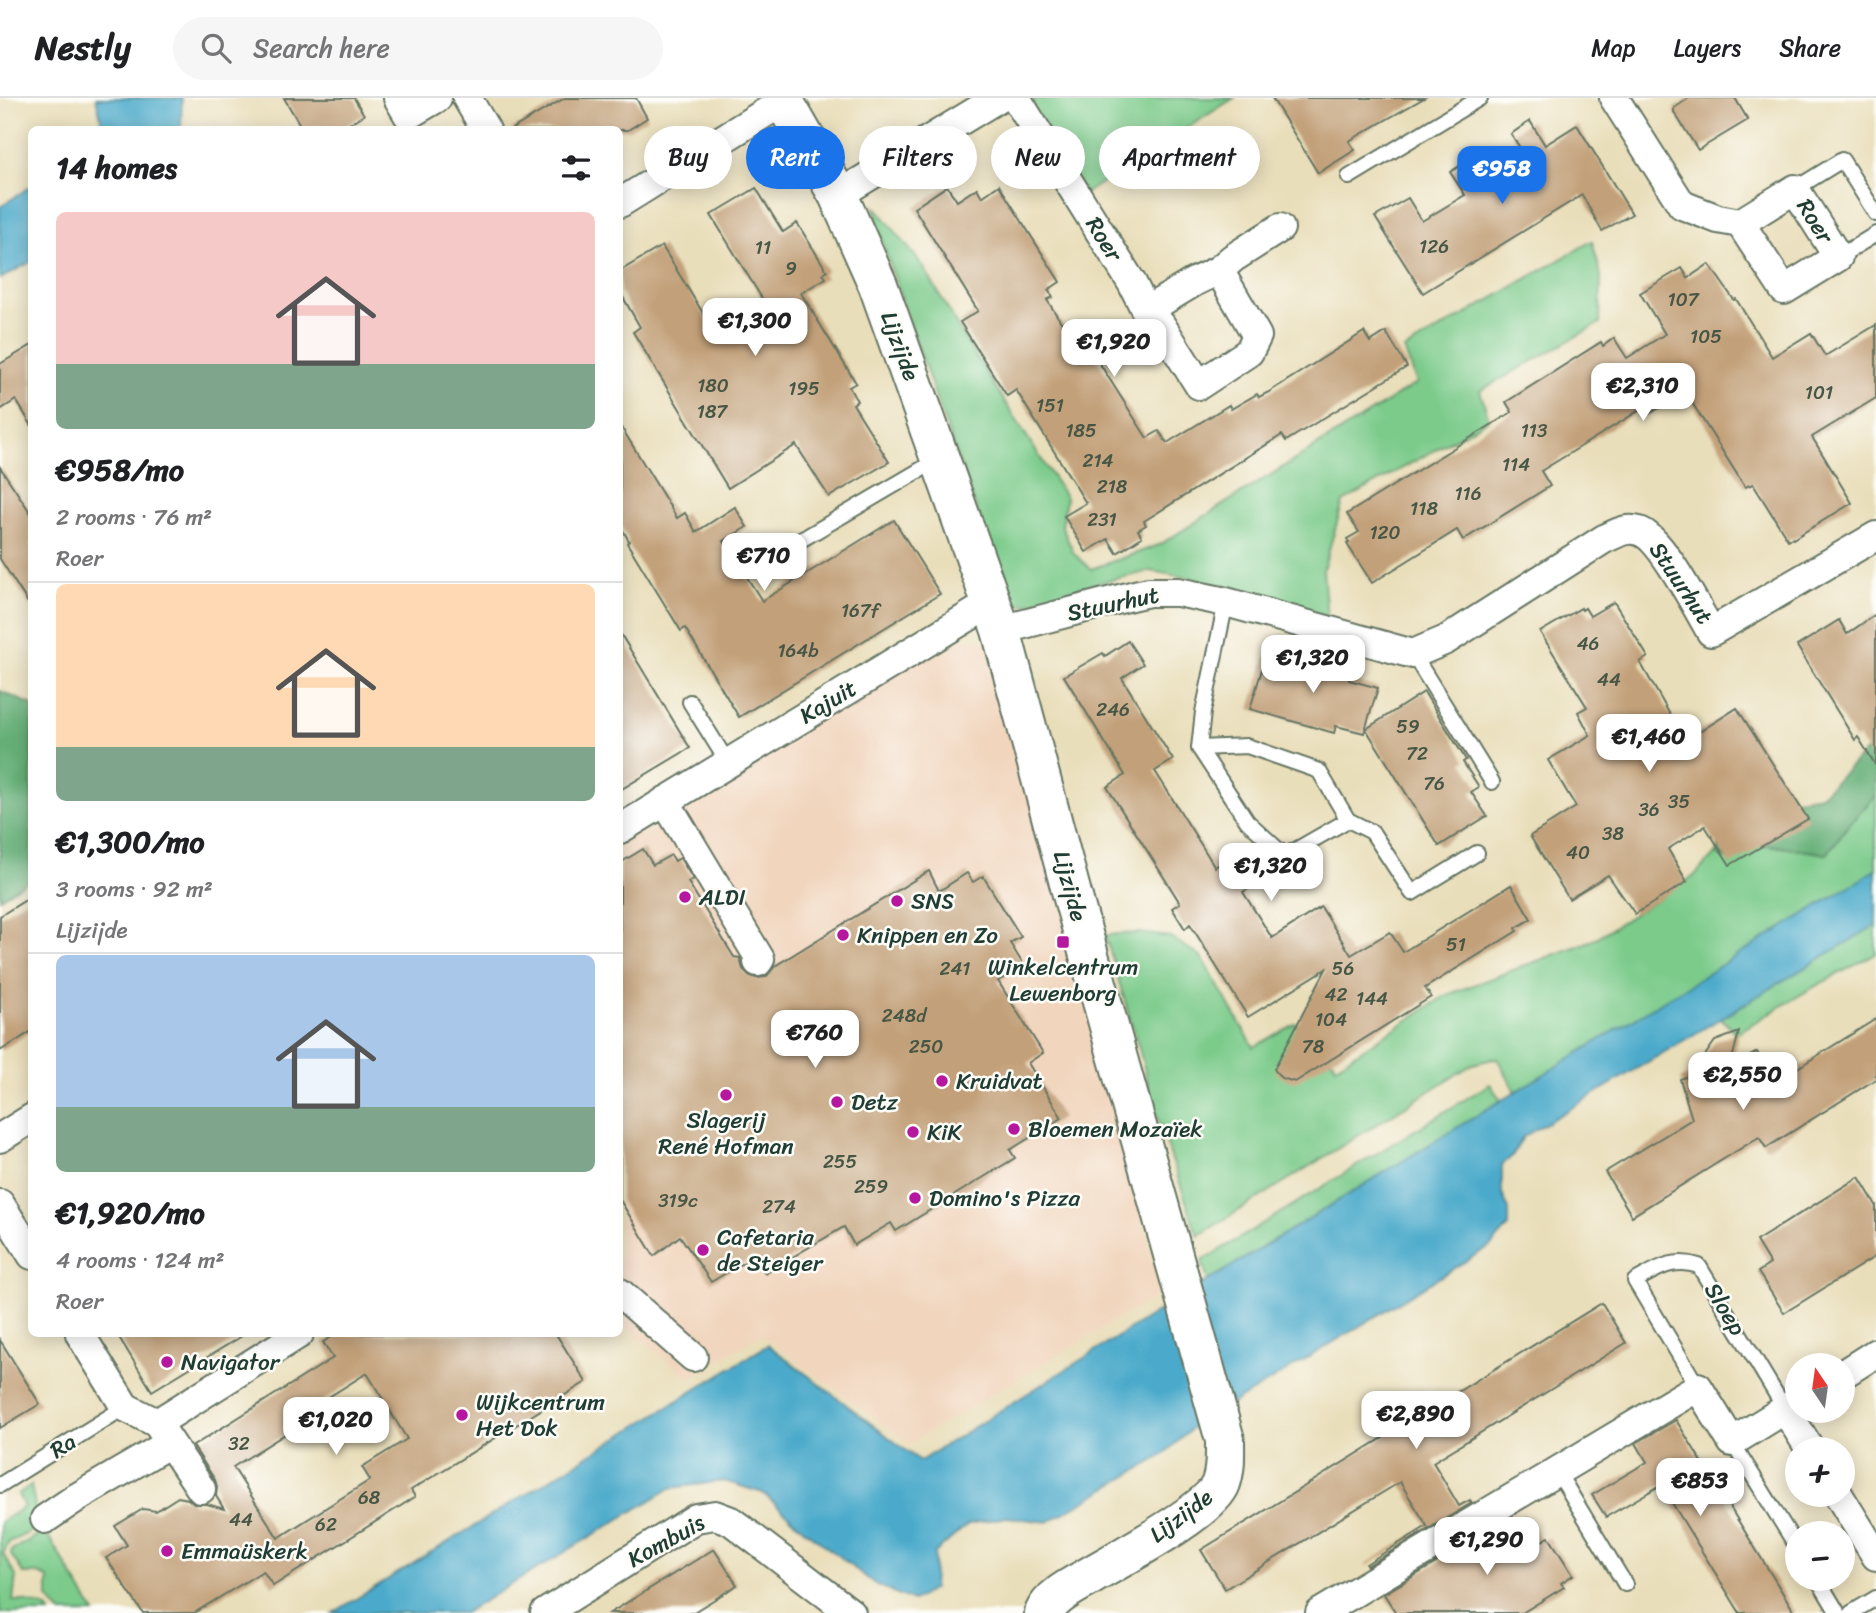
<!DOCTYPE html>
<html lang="en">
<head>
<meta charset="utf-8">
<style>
  :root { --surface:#fff; --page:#f6f6f6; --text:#202124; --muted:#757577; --line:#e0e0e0; --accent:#1a73e8 }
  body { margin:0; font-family:Sriracha,sans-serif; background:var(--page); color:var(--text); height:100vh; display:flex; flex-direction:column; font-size:26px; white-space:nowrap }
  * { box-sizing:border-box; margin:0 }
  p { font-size:23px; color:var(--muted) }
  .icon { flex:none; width:38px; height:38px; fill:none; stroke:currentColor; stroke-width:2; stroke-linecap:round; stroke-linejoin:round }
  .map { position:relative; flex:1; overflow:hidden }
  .drawer { position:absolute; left:28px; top:28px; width:595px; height:1211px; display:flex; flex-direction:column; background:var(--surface); border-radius:10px; box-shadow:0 4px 18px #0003 }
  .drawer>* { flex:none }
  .hud { position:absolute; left:644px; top:28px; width:665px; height:63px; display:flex; gap:14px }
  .needle { width:46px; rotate:347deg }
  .fabs { position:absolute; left:1785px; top:1255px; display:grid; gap:14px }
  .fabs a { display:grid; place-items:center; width:70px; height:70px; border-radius:50%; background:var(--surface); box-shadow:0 4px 18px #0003; font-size:35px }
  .price { position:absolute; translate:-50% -60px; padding:0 16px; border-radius:14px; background:#fff; color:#222; font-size:23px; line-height:46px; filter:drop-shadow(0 2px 4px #0008) }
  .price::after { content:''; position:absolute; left:50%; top:42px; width:21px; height:16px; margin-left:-10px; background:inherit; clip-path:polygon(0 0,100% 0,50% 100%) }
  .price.on { background:var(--accent); color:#fff }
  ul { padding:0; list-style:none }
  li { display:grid; align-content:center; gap:14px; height:371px; padding:0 28px }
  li+li { border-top:2px solid var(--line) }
  li span { display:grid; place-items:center; height:217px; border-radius:10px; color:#555 }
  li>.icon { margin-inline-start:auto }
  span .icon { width:126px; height:126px; fill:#fffc; stroke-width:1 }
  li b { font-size:30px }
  h2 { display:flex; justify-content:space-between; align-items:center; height:84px; padding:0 28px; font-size:30px }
  .tag { padding:0 24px; border-radius:32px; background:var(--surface); box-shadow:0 4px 18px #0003; font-size:24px; line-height:63px }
  .tag.on { background:var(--accent); color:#fff }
  header { display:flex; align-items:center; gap:42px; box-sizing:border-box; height:98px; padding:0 35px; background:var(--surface); border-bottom:2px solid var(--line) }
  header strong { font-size:33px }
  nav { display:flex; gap:38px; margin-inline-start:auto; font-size:24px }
  .search { width:490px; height:63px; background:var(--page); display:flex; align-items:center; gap:18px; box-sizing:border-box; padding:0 24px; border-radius:38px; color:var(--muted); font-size:26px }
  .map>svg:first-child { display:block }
  .built { fill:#f1d5bd }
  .green { fill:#7ccb8b; stroke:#4e8460; stroke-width:2 }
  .forest { fill:#65af77; stroke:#427656; stroke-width:2 }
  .water { fill:#4caacb; stroke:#367480; stroke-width:2 }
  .building { fill:#c2a079; fill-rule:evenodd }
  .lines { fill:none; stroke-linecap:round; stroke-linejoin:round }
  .lane-casing { stroke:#667563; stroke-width:18 }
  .street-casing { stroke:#667563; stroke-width:32 }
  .secondary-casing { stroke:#667563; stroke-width:42 }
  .lane { stroke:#fff; stroke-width:14 }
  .street { stroke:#fff; stroke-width:28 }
  .secondary { stroke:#fff; stroke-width:38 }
  .poi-dot { fill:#b5179e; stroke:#fdfcf7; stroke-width:2.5 }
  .labels { text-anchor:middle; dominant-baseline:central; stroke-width:5; stroke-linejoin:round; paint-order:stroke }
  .number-label { font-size:19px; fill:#485645 }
  .street-label { font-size:23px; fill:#1f3d34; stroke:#fdfcf7 }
  .poi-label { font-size:23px; fill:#1f3d34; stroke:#fdfcf7; text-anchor:start }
</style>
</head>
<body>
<header>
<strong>Nestly</strong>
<div class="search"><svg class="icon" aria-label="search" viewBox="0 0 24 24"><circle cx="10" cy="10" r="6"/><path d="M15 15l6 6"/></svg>Search here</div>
<nav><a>Map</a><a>Layers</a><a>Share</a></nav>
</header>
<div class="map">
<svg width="1876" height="1515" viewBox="0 0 1876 1515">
  <rect width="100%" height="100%" fill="#fdfcf7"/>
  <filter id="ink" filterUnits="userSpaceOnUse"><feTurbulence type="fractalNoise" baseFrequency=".0143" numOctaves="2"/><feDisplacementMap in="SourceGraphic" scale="14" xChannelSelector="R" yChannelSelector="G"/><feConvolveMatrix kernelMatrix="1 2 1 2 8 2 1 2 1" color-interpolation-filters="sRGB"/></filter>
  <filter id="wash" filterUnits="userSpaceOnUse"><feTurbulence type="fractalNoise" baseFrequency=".00686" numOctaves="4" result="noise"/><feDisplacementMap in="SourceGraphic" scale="28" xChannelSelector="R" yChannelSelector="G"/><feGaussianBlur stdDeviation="1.57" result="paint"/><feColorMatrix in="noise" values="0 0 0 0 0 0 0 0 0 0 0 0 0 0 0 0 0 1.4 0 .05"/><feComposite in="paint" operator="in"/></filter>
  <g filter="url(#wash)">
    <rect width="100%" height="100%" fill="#e9deba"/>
    <polygon class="built" points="950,536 992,546 1161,1195 910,1346 761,1237 688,1280 620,1223 620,739"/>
    <g class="green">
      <polygon points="1034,0 1234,0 1084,96 1033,15"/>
      <polygon points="875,108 923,168 966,243 1066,400 1062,429 1074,456 1091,471 1159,447 1417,285 1404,252 1592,143 1601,177 1600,225 1480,293 1489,321 1343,404 1323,472 1327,519 1195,481 1151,473 1097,485 1024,507 1010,502 938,306 878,132"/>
      <polygon points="1876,697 1876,856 1812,890 1735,936 1717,915 1698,886 1516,995 1497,960 1473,966 1198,1138 1154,1009 1140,954 1105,837 1139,835 1170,839 1201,859 1254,949 1296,925 1314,956 1325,950 1336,968 1447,897 1593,842 1694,778 1716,755 1725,760 1755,745 1827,756 1849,726"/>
      <polygon points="1490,986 1502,1004 1208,1183 1202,1163"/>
      <polygon points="31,1387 36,1414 43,1428 9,1444 3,1456 16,1478 13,1503 24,1503 47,1510 50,1515 0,1515 0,1424 24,1409 18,1396"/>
      <polygon points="45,1433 95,1515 61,1515 48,1500 48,1480 38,1476 24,1476 11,1457 12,1452"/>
    </g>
    <g class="forest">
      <polygon points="0,593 32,607 31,781 0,800"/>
      <polygon points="1876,647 1876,697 1849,726 1827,756 1755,745 1725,760 1716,755 1720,744 1778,704 1821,697 1865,654"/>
    </g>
    <g class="water">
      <polygon points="96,0 182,0 181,31 100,31 101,21"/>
      <polygon points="31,88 31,164 0,181 0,109"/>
      <polygon points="1876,772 1876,827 1523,1039 1512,1058 1502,1067 1502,1095 1509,1112 1509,1128 1492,1147 1190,1332 1162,1358 1048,1424 1007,1419 968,1426 935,1455 933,1491 913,1503 876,1487 806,1433 763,1395 724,1383 671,1390 464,1515 333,1515 768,1247 920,1363 1162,1211"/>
    </g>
    <g id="blocks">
      <g class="building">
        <polygon points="284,0 354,0 364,17 339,32 303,32"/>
        <polygon points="565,0 636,0 647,20 628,32 510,32"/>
        <polygon points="1272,0 1424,0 1349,43 1355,52 1318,75"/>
        <polygon points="1689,0 1735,0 1748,22 1698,52 1674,14 1674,10"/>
        <polygon points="1530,23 1545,47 1577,27 1632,116 1602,133 1582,97 1423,195 1375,119 1408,100 1422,123 1465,97 1450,74 1469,62 1484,85 1526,59 1511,36"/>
        <polygon points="999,87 1060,184 1048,192 1053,199 1047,202 1077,249 1086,244 1147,340 1159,333 1167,345 1229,307 1231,311 1257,296 1259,299 1269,294 1364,234 1370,244 1386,234 1407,269 1286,343 1282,337 1144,423 1146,427 1138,432 1142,439 1117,455 1108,441 1086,454 1064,418 1086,405 1016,292 1007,298 960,224 978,213 914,110 947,88 957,103 977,90 982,99"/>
        <polygon points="756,90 783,134 797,125 827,173 823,176 826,180 801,195 856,285 849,289 857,303 853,306 889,364 829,399 796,347 728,390 633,234 640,229 620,194 620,173 662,148 717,238 766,207 711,117"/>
        <polygon points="1709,166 1734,202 1736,201 1772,259 1811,235 1825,258 1876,227 1876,300 1812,339 1852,405 1793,441 1792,440 1788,442 1753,386 1745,389 1686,295 1649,316 1645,309 1541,373 1550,388 1463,442 1457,432 1372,485 1347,446 1349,445 1347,441 1359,434 1347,416 1512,314 1506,304 1601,244 1603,248 1614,240 1627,260 1665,236 1640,195 1682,170 1688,180"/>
        <polygon points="32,247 32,328 16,302 0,312 0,266"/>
        <polygon points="620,327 677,420 685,415 696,434 735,409 747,429 724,443 762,503 894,422 940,496 739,619 685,530 681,533 627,445 629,443 620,427"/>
        <polygon points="0,369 32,417 32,511 0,461"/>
        <polygon points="1614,504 1648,559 1640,564 1685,643 1737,610 1808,721 1730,767 1705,728 1668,751 1687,784 1635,816 1608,777 1569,801 1530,738 1576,709 1548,662 1590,637 1578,614 1587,609 1540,534 1581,510 1582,512 1585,510 1590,518"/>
        <polygon points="1876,516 1876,668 1858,639 1855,642 1797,548 1839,522 1847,536"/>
        <polygon points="620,535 690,650 620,692"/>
        <polygon points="1128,543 1143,566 1122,580 1173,662 1155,673 1215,769 1236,756 1255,787 1243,794 1272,840 1321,809 1351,857 1390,834 1403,854 1511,787 1531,821 1516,830 1517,833 1425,890 1431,899 1295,984 1281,980 1274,971 1326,871 1248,919 1190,826 1185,831 1172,810 1180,805 1107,689 1125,677 1064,578 1103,555 1105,558"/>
        <polygon points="1297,557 1351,573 1349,582 1378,590 1364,635 1336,628 1334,635 1250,611 1266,558 1294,567"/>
        <polygon points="1424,594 1466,662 1463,664 1479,689 1471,694 1487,718 1439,748 1366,631"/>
        <polygon points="643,751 653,767 671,757 675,763 680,760 693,781 688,784 734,859 740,860 743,871 748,877 756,880 766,879 775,868 929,773 939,793 967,775 973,784 983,778 1021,839 1010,845 1024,868 998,883 1043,955 1028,965 1062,1020 1010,1052 1015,1060 896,1133 891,1125 854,1147 844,1129 765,1175 753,1159 711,1184 680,1138 654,1158 620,1102 620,765"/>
        <polygon points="32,798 32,933 0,953 0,818"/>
        <polygon points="1876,921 1876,981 1766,1050 1759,1039 1632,1118 1605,1074 1692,1021 1680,981 1704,972 1706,956 1715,943 1739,934 1730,969 1757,954 1775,984"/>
        <polygon points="1859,1079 1876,1107 1876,1158 1784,1215 1758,1174 1770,1166 1756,1143"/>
        <polygon points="1602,1205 1626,1245 1433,1364 1459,1408 1470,1402 1472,1405 1367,1468 1366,1466 1427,1428 1400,1384 1225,1491 1201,1452"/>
        <polygon points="117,1236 245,1236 152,1293"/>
        <path d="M337 1236H556L586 1284 411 1392 415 1399 273 1488 263 1473 194 1515H143L106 1460 127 1447 115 1428 143 1411 156 1413 178 1399 188 1401 194 1406H207L224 1411 216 1398 217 1389 215 1382 193 1348 333 1260 323 1244ZM367 1275 407 1341 362 1369 370 1382 278 1440 233 1369 328 1309 324 1302Z"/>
        <polygon points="0,1242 40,1306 0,1330"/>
        <polygon points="1676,1322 1768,1471 1795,1515 1740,1515 1661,1387 1606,1419 1592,1397 1647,1364 1636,1345"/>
        <polygon points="1527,1420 1542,1443 1549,1439 1573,1477 1561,1485 1564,1489 1522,1515 1396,1515 1384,1496 1490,1433 1494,1440"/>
        <polygon points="714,1451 737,1487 715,1501 692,1515 610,1515"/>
      </g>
    </g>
  </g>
  <g filter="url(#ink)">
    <use href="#blocks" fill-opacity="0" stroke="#667563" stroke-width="2"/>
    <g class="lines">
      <g class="lane-casing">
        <g id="lane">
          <polyline points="1349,79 1480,0"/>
          <polyline points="1795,91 1842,62 1876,116"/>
          <polyline points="1838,159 1876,136"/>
          <polyline points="777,456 939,361"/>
          <polyline points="1226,504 1203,614 1199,650 1247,723 1285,758 1348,722 1372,734 1412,795 1477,755"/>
          <polyline points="1413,556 1492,684"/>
          <polyline points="690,604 728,665"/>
          <polyline points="1199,650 1247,648 1319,673 1348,722"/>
          <path d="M1698 1289 1635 1183C1657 1171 1673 1159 1699 1168L1785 1311"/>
          <polyline points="1732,1344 1797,1449"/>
          <polyline points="1557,1373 1625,1486"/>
          <polyline points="0,1387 125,1309"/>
          <polyline points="1817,1480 1838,1515"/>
          <polyline points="1851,1515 1876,1500"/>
        </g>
      </g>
      <g class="street-casing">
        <g id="street">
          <polyline points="398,0 408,17 437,0"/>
          <polyline points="467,0 486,32"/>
          <polyline points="1016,0 1132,185 1146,213 1161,227 1199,287 1249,254 1257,238 1219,172"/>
          <polyline points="1614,0 1682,107 1718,121 1740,125 1784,192 1838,159 1795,91 1740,125"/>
          <polyline points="838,97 998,0"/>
          <polyline points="620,105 784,3"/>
          <polyline points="1146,213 1194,184 1219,172 1233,160 1280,130"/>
          <path d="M1001 532 1135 497 1149 494H1178L1226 504 1413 556 1446 542 1604 441C1616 436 1625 429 1639 433 1661 439 1698 512 1711 534L1876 438"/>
          <polyline points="665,703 760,861 758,864"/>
          <polyline points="620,731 991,505"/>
          <polyline points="0,1040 32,1020"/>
          <polyline points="0,1106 32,1157"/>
          <polyline points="620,1195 693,1259"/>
          <polyline points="80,1236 125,1309 157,1325 201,1391"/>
          <polyline points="1843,1276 1876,1255"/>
          <polyline points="1785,1311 1810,1351"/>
          <polyline points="157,1325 299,1236"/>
          <polyline points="1838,1396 1876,1458"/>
          <polyline points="45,1421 76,1400 170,1345"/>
          <polyline points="545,1515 696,1420 715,1417 731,1423 851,1515"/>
          <polyline points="1320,1515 1698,1289 1732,1344 1797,1304"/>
        </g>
      </g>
      <g class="secondary-casing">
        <path id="secondary" d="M782 0 838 97 878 187 1001 532 1073 800 1225 1342C1225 1356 1226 1371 1221 1385 1211 1414 1114 1463 1085 1481 1071 1489 1051 1499 1044 1515"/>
      </g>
      <use href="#lane" class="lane"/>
      <use href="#street" class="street"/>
      <use href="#secondary" class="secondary"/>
    </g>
  </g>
  <g class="poi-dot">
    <circle cx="685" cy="799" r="7"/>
    <circle cx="897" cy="803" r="7"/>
    <circle cx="843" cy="837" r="7"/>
    <rect x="1056" y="837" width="14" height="14" rx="3.5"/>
    <circle cx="942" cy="983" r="7"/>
    <circle cx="726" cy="997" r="7"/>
    <circle cx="837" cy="1004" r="7"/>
    <circle cx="1014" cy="1031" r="7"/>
    <circle cx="913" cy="1034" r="7"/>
    <circle cx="915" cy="1100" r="7"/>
    <circle cx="703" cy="1152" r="7"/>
    <circle cx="167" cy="1264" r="7"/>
    <circle cx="462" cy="1317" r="7"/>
    <circle cx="167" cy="1453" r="7"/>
  </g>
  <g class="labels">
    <g class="number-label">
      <text x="1434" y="148">126</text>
      <text x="763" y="149">11</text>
      <text x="791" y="170">9</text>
      <text x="1683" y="201">107</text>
      <text x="1706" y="238">105</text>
      <text x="713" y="287">180</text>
      <text x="804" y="290">195</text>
      <text x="1819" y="294">101</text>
      <text x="1050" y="307">151</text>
      <text x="712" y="313">187</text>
      <text x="1081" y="332">185</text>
      <text x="1534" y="332">113</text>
      <text x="1098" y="362">214</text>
      <text x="1516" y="366">114</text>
      <text x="1112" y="388">218</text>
      <text x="1468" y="395">116</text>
      <text x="1424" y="410">118</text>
      <text x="1102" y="421">231</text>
      <text x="1385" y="434">120</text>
      <text x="860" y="512">167f</text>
      <text x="1588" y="545">46</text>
      <text x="798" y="552">164b</text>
      <text x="1609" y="581">44</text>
      <text x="1113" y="611">246</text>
      <text x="1408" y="628">59</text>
      <text x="1417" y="655">72</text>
      <text x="1434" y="685">76</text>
      <text x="1679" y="703">35</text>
      <text x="1649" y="711">36</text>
      <text x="1613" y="735">38</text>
      <text x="1578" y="754">40</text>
      <text x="1456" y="846">51</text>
      <text x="955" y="870">241</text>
      <text x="1343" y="870">56</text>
      <text x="1336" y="896">42</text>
      <text x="1372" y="900">144</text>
      <text x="904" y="917">248d</text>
      <text x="1331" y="921">104</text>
      <text x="926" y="948">250</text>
      <text x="1313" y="948">78</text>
      <text x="840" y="1063">255</text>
      <text x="871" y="1088">259</text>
      <text x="678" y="1102">319c</text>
      <text x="779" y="1108">274</text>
      <text x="239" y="1345">32</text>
      <text x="369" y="1399">68</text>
      <text x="241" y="1421">44</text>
      <text x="326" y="1426">62</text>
    </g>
    <g class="street-label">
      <text transform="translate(1815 123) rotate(58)">Roer</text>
      <text transform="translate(1104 141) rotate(58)">Roer</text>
      <text transform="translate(900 248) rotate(70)">Lijzijde</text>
      <text transform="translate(1681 485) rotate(56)">Stuurhut</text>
      <text transform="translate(1113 506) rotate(-12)">Stuurhut</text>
      <text transform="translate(828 604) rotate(-31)">Kajuit</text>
      <text transform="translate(1070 788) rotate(75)">Lijzijde</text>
      <text transform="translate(1725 1211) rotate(59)">Sloep</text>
      <text transform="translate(63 1348) rotate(-32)">Ra</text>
      <text transform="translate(1181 1418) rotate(-37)">Lijzijde</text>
      <text transform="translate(666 1443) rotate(-29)">Kombuis</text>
    </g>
    <g class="poi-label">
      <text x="699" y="799">ALDI</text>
      <text x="911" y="803">SNS</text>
      <text x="857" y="837">Knippen en Zo</text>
      <text x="1063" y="869" text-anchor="middle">Winkelcentrum<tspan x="1063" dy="26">Lewenborg</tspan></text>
      <text x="956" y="983">Kruidvat</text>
      <text x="851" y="1004">Detz</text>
      <text x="726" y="1022" text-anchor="middle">Slagerij<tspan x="726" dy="26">René Hofman</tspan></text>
      <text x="1028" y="1031">Bloemen Mozaïek</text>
      <text x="927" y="1034">KiK</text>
      <text x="929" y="1100">Domino's Pizza</text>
      <text x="717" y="1139">Cafetaria<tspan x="717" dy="26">de Steiger</tspan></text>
      <text x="181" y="1264">Navigator</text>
      <text x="476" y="1304">Wijkcentrum<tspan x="476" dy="26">Het Dok</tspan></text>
      <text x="181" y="1453">Emmaüskerk</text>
    </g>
  </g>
</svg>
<div class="fabs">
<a><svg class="needle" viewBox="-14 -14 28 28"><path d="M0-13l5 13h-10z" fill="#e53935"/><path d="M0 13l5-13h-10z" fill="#757577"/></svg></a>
<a>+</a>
<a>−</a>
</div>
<b class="price on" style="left:1502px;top:108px">€958</b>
<b class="price" style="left:755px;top:260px">€1,300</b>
<b class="price" style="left:1114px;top:281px">€1,920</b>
<b class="price" style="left:1643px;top:325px">€2,310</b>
<b class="price" style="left:764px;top:495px">€710</b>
<b class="price" style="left:1313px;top:597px">€1,320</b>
<b class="price" style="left:1649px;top:676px">€1,460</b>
<b class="price" style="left:1271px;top:805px">€1,320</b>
<b class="price" style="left:815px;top:972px">€760</b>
<b class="price" style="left:1743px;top:1014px">€2,550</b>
<b class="price" style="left:1416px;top:1353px">€2,890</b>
<b class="price" style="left:336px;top:1359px">€1,020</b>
<b class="price" style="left:1700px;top:1420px">€853</b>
<b class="price" style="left:1487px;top:1479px">€1,290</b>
<div class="hud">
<a class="tag">Buy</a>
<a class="tag on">Rent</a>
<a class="tag">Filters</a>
<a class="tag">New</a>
<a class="tag">Apartment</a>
</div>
<section class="drawer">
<h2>14 homes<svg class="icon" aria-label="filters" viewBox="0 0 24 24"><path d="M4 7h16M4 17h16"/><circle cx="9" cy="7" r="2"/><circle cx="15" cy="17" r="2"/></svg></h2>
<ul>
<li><span style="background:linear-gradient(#f6c9c9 70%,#7fa58c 0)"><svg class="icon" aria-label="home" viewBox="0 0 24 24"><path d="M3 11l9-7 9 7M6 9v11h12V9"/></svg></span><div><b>€958/mo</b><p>2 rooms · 76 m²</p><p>Roer</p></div></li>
<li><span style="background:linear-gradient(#ffd9b3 75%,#7fa58c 0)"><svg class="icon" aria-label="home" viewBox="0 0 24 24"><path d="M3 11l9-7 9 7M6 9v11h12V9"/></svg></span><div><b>€1,300/mo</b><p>3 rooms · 92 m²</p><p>Lijzijde</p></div></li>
<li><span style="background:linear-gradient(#a9c7e8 70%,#7fa58c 0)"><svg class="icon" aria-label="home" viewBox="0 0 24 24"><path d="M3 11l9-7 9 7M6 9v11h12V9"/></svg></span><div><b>€1,920/mo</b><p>4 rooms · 124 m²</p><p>Roer</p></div></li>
</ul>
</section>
</div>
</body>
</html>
